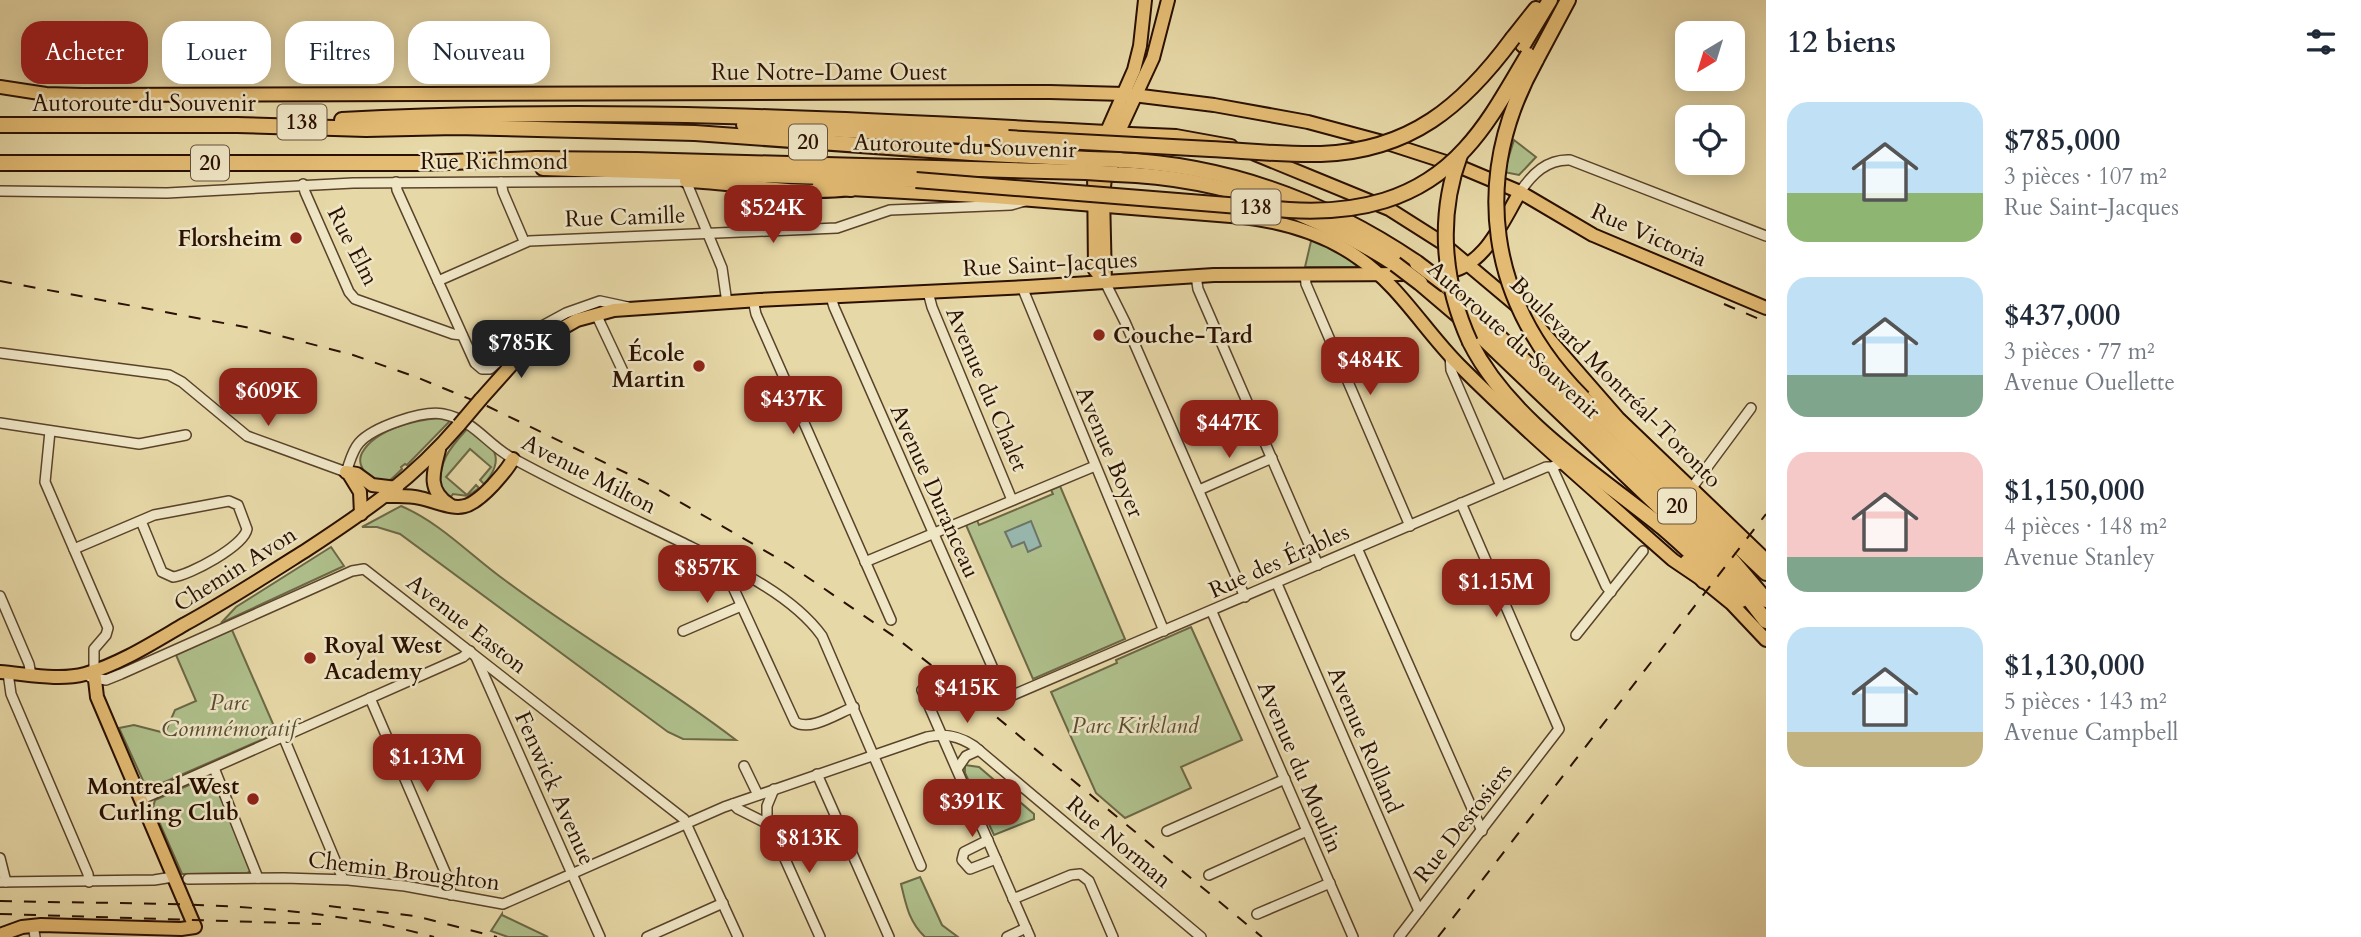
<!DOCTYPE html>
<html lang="fr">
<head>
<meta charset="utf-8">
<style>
  :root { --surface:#fff; --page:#f2f2f3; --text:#1f2937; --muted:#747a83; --accent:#8f2418 }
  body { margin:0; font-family:Cardo,serif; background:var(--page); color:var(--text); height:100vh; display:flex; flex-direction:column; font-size:26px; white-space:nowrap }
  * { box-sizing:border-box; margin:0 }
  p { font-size:23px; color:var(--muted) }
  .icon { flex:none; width:38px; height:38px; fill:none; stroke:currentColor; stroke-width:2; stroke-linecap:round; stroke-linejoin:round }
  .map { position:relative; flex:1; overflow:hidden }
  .sheet { display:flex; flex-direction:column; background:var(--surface); width:595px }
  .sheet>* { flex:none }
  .top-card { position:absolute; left:21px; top:21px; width:665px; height:63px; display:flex; gap:14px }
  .needle { width:46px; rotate:218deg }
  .fabs { position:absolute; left:1675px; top:21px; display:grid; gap:14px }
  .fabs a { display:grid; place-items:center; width:70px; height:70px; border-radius:14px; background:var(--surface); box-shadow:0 4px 18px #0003; font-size:35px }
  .price { position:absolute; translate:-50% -60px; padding:0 16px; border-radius:14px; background:var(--accent); color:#fff; font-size:23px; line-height:46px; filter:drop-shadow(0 2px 4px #0008) }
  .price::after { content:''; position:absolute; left:50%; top:42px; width:21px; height:16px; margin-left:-10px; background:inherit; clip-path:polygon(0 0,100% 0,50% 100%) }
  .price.on { background:#222; color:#fff }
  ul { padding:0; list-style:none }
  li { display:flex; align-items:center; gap:21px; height:175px; padding:0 21px }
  li span { display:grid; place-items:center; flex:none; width:196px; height:140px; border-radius:21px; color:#555 }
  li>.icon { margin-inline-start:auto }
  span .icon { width:84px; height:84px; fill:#fffc; stroke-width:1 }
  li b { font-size:30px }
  h2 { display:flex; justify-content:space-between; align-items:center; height:84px; padding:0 21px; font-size:30px }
  .tag { padding:0 24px; border-radius:21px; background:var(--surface); box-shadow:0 4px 18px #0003; font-size:24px; line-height:63px }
  .tag.on { background:var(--accent); color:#fff }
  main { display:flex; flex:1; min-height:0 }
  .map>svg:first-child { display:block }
  .green { fill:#afc08c; stroke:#6c6846; stroke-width:2 }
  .water { fill:#98b8af; stroke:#6c7569; stroke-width:2 }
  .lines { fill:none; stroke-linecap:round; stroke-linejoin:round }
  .minor-casing { stroke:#59422a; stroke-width:12 }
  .major-casing { stroke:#2a1001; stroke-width:16 }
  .highway-casing { stroke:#2a1001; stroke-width:18 }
  .minor { stroke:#efe6c6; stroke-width:9 }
  .major { stroke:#e4bc74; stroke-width:12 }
  .highway { stroke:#e4bc74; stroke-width:14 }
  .rail { stroke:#2a1001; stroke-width:2; stroke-dasharray:12 12; stroke-linecap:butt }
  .major-bridge-casing { stroke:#2a1001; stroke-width:16; stroke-linecap:butt }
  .highway-bridge-casing { stroke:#2a1001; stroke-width:18; stroke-linecap:butt }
  .major-bridge { stroke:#e4bc74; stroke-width:12 }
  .highway-bridge { stroke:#e4bc74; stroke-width:14 }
  .poi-dot { fill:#8f2418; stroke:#efe6c6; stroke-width:2.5 }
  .labels { text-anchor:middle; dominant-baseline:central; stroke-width:5; stroke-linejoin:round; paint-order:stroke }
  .shield { fill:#efe6c6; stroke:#65503c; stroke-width:2 }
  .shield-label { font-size:21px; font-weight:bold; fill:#2a1001 }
  .street-label { font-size:23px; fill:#2a1001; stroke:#efe6c6 }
  .poi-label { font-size:23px; font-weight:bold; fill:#2a1001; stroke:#efe6c6; text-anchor:end }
  .park-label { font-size:23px; font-style:italic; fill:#594e32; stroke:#efe6c6 }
</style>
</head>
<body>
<main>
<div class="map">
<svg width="1766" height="937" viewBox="0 0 1766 937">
  <rect width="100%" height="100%" fill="#e7d8a7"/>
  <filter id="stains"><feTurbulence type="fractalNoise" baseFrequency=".00286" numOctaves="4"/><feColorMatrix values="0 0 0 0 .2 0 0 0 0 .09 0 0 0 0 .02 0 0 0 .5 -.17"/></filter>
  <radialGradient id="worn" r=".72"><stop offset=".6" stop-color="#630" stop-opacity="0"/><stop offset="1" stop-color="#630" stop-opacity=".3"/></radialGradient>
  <g class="green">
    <polygon points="1514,140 1536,157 1519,175 1504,172"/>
    <polygon points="1312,237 1334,248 1361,267 1305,267"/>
    <path d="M440 418 451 420 407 465 405 464 401 467 402 469C398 473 394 477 390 480 375 486 354 469 362 453 375 429 415 420 440 418Z"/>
    <path d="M467 429C494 443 507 458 484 484L480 480 491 467 470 449 446 477 467 495 476 485 479 488 468 496 453 494 449 499 440 490C439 461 448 450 467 429Z"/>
    <polygon points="1060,486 1125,639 1033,679 966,525 977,520 979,525 1053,494 1051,490"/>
    <path d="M401 506C441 523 471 556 506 581 581 637 662 683 736 740L683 739 668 732 400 534 377 527H362Z"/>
    <polygon points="331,547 344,566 221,623 236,607"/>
    <polygon points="1191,627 1242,740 1181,767 1191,788 1125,818 1096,793 1051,692 1117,663 1116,660"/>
    <polygon points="232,630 277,733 151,788 146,787 119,728 134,725 165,733 175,710 196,701 176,655"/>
    <polygon points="965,765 979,767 1034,814 1034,819 994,835 965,773"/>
    <polygon points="207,777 214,779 252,870 247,873 182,874 153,808 155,800"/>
    <path d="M920 877 942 925 958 937H925C909 922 906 905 901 884Z"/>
    <polygon points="502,914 502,915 548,937 508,937 491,931"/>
  </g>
  <polygon class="water" points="1031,521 1041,546 1028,552 1024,542 1012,547 1005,532"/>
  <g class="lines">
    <g class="minor-casing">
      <g id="minor">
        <polyline points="396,182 397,190 475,363 482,369 490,369 531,332 566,313 600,301 628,307"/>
        <polyline points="501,182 503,192 524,241"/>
        <polyline points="303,184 305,192 349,292 355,299 453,334 462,335"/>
        <polyline points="0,191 167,193 353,183 686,181 722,268 727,303"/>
        <path d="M1520 192C1532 174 1547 159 1570 160L1766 236"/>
        <polyline points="1305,274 1306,284 1410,526"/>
        <polyline points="1196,276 1198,289 1318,565"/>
        <polyline points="438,281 529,241 837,228 890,210 1011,205 1025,201"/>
        <polyline points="1105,282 1125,322 1245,597"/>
        <polyline points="1022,287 1164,631"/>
        <polyline points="928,292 932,307 1012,500"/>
        <polyline points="831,297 834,307 1006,698 1546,467 1552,467 1564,462"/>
        <polyline points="753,300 756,314 891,620"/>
        <polyline points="596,314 628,382"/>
        <path d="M0 353 169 375 182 382 247 436 346 472C350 462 352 451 359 443 373 427 423 410 443 414 475 420 488 446 514 459 569 489 625 515 681 542 728 565 791 593 822 636L921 866"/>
        <polyline points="1450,355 1451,370 1501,486"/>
        <polyline points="0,423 139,444 186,435"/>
        <polyline points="50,431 45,482 108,628 106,635 94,649 94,671"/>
        <polyline points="1552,467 1606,586 1611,592"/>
        <polyline points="1691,489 1751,408"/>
        <polyline points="1199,490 1272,458"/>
        <polyline points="1357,548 1482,831"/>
        <path d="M74 549 154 515 229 501 238 505 247 529C244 546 190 575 173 577L162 572 141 521"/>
        <polyline points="865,562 1095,466"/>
        <path d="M728 565 727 574 795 722C810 732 838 713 854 707"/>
        <polyline points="1277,584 1419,911"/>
        <polyline points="0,596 29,664 31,675"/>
        <polyline points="1212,612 1353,937"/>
        <polyline points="683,631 741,606"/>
        <polyline points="1576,635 1643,551"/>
        <polyline points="476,657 600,937"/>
        <polyline points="8,673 11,694 88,874 89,882"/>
        <polyline points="90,677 106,680 121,674 352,571 364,569 684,819 738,937"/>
        <polyline points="922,690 1030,937"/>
        <polyline points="370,698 449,881 451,895"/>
        <polyline points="283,736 343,879"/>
        <polyline points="744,766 758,795"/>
        <polyline points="214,768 258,878"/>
        <polyline points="957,769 966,756 979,750"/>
        <polyline points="817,774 889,937"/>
        <polyline points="774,789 767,806 767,819 820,937"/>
        <polyline points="140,800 463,657 470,651"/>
        <polyline points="733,804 738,809 770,825"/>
        <polyline points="1167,831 1285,779"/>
        <polyline points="988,840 964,852 962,860 970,869 996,859"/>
        <polyline points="0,858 6,882"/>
        <polyline points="1209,875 1307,831"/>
        <path d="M188 879 284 878 348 880 405 886 503 904 724 807 927 737C945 733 959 736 974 746L1201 937"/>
        <polyline points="0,882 154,880 173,877"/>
        <polyline points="1013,899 1071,875 1080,874 1089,881 1113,937"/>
        <polyline points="1257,914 1330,883"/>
        <polyline points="33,925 35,937"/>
        <polyline points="647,937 723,903"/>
        <polyline points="1007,937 1026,928"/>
        <polyline points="1399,937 1559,729 1461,503"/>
      </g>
    </g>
    <g class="major-casing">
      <g id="major">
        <polyline points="0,87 46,94 83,95 1050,92 1125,94 1214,105 1308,122 1390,144 1458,166 1520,192 1593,235 1766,308"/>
        <polyline points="1107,133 1176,136 1231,146"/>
        <polyline points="1115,140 1153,58 1168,0"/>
        <polyline points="1255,154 1389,209 1441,242 1529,316 1618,418 1766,560"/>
        <path d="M686 181C741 183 796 196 851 189L994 197 1243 217C1284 222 1323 233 1357 257 1399 285 1424 330 1459 365 1527 433 1601 496 1673 560L1704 581 1731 603 1766 640"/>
        <path d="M1442 273C1484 269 1501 224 1520 192"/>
        <polyline points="1105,282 1095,270 1094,169 1101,145 1134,70 1140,46 1145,0"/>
        <polyline points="1105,282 1103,194 1107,164"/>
        <polyline points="481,399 514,362 545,338 577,320 614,310 759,300 1027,287 1214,275 1413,274"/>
        <path d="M439 450C433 472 427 491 450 505"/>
        <polyline points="346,472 357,474 372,485 397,488"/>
        <polyline points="349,474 360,492 361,514"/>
        <path d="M387 496C398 496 409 495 420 498 457 507 463 517 493 485 500 477 508 469 513 459"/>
        <path d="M0 672C27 674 59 681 85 674 120 664 154 642 185 624 227 601 267 575 308 549 366 511 413 479 459 425"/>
        <polyline points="0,935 22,927 41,925 181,929 195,927 97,697 94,671"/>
      </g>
    </g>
    <g class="highway-casing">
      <g id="highway">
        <polyline points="1513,38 1536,9"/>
        <polyline points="1523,45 1550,0"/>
        <polyline points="1536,60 1568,0"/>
        <path d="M342 120C597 106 852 119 1107 133"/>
        <polyline points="0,125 237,125 366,129 456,127 695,133 971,153 1089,159"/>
        <polyline points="744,125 1008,138"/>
        <path d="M1119 160C1228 165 1327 202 1417 263"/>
        <polyline points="0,163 420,163 536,159 637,160 1086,172"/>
        <polyline points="543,168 916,180"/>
        <path d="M1116 174C1216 177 1311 210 1395 264"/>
        <polyline points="820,184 851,189"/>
        <polyline points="1420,283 1467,323 1717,562 1732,577 1766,621"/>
        <polyline points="1449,289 1725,552 1766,600"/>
        <path d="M1470 342C1510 421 1595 473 1662 527 1689 550 1715 576 1741 600"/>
        <polyline points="1583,398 1766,573"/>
        <polyline points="1687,562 1704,581"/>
      </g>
    </g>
    <use href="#minor" class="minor"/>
    <use href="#major" class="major"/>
    <use href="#highway" class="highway"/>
    <g class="rail">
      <polyline points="0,281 250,328 353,355 416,377 487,406 645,482 788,564 895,637 976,700 1262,937"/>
      <polyline points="1724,304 1766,322"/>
      <path d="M0 901C145 905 293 898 434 937"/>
      <polyline points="329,906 415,916 497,937"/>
      <polyline points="0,914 321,924"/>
      <polyline points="1438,937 1766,514"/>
    </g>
    <g class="major-bridge-casing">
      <polyline id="major-bridge" points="459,425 481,399"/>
    </g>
    <g class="highway-bridge-casing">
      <g id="highway-bridge">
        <path d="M1536 60C1470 178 1487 302 1583 398"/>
        <path d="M1008 138C1075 142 1142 145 1210 149 1247 151 1284 155 1321 154 1410 151 1463 106 1513 38"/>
        <path d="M1460 155C1437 217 1443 283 1470 342"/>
        <polyline points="1089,159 1119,160"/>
        <polyline points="1086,172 1116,174"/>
        <path d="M916 180 1289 210C1356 214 1418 201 1465 149 1491 121 1509 86 1528 55"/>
        <polyline points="1417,263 1446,285"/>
        <polyline points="1395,264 1420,283"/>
      </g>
    </g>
    <use href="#major-bridge" class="major-bridge"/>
    <use href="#highway-bridge" class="highway-bridge"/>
  </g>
  <g class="poi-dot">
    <circle cx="296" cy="238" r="7"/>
    <circle cx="1099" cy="335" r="7"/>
    <circle cx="699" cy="366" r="7"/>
    <circle cx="310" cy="658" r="7"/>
    <circle cx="253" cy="799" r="7"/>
  </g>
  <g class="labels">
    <g class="shield">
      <rect x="277.5" y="104.5" width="49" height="35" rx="5"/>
      <rect x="789" y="124.5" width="38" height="35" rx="5"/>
      <rect x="191" y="145.5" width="38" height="35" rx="5"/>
      <rect x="1231.5" y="189.5" width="49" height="35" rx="5"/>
      <rect x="1658" y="488.5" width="38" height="35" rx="5"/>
    </g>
    <g class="shield-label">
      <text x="302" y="122">138</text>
      <text x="808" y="142">20</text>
      <text x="210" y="163">20</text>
      <text x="1256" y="207">138</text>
      <text x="1677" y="506">20</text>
    </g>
    <g class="street-label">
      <text x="829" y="72">Rue Notre-Dame Ouest</text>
      <text x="144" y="103">Autoroute du Souvenir</text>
      <text transform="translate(965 146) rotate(2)">Autoroute du Souvenir</text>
      <text x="494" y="161">Rue Richmond</text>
      <text transform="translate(625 217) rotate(-2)">Rue Camille</text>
      <text transform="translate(1649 235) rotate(24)">Rue Victoria</text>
      <text transform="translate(353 246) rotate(63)">Rue Elm</text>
      <text transform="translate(1050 264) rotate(-3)">Rue Saint-Jacques</text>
      <text transform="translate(1514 340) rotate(42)">Autoroute du Souvenir</text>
      <text transform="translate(1616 382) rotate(45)">Boulevard Montréal-Toronto</text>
      <text transform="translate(987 389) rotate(67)">Avenue du Chalet</text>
      <text transform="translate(1110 452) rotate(67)">Avenue Boyer</text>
      <text transform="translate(589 474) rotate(27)">Avenue Milton</text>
      <text transform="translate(935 491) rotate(66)">Avenue Duranceau</text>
      <text transform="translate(1279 561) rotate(-24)">Rue des Érables</text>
      <text transform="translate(235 569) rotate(-32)">Chemin Avon</text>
      <text transform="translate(467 624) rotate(38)">Avenue Easton</text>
      <text transform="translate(1365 740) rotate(67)">Avenue Rolland</text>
      <text transform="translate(1300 767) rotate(67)">Avenue du Moulin</text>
      <text transform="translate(555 788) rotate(66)">Fenwick Avenue</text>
      <text transform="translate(1463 823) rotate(-52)">Rue Desrosiers</text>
      <text transform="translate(1119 842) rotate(40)">Rue Norman</text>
      <text transform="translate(404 871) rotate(7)">Chemin Broughton</text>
    </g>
    <g class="poi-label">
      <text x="282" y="238">Florsheim</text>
      <text x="1113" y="335" text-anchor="start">Couche-Tard</text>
      <text x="685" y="353">École<tspan x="685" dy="26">Martin</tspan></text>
      <text x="324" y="645" text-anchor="start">Royal West<tspan x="324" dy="26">Academy</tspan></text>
      <text x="239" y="786">Montreal West<tspan x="239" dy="26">Curling Club</tspan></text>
    </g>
    <g class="park-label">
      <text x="229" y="702">Parc<tspan x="229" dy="26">Commémoratif</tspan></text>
      <text x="1135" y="725">Parc Kirkland</text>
    </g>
  </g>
  <rect width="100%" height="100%" filter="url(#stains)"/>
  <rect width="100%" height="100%" fill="url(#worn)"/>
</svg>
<div class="fabs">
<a><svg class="needle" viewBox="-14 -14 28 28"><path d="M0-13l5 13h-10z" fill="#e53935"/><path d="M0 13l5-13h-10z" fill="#747a83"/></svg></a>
<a><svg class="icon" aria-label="locate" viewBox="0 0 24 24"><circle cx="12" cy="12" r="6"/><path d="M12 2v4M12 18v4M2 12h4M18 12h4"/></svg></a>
</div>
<b class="price" style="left:773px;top:245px">$524K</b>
<b class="price on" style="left:521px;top:380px">$785K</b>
<b class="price" style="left:1370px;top:397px">$484K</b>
<b class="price" style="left:268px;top:428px">$609K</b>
<b class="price" style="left:793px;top:436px">$437K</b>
<b class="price" style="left:1229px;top:460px">$447K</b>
<b class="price" style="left:707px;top:605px">$857K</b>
<b class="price" style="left:1496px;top:619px">$1.15M</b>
<b class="price" style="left:967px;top:725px">$415K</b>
<b class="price" style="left:427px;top:794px">$1.13M</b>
<b class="price" style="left:972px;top:839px">$391K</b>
<b class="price" style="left:809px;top:875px">$813K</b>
<div class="top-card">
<a class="tag on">Acheter</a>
<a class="tag">Louer</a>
<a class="tag">Filtres</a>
<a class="tag">Nouveau</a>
</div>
</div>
<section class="sheet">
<h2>12 biens<svg class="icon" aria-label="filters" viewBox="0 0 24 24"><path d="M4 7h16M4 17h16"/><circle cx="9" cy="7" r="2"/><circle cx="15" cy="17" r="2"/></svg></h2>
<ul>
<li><span style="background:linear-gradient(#bfe0f5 65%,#8fb573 0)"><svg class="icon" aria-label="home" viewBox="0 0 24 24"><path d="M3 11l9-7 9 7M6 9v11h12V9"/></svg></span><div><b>$785,000</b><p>3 pièces · 107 m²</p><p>Rue Saint-Jacques</p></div></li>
<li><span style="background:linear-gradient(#bfe0f5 70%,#7fa58c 0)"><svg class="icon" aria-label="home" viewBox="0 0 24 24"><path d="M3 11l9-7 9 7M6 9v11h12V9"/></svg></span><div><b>$437,000</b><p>3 pièces · 77 m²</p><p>Avenue Ouellette</p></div></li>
<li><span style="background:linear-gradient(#f6c9c9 75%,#7fa58c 0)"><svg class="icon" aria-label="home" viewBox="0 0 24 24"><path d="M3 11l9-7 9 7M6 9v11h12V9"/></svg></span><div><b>$1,150,000</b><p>4 pièces · 148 m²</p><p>Avenue Stanley</p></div></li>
<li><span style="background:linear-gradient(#bfe0f5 75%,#c2b280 0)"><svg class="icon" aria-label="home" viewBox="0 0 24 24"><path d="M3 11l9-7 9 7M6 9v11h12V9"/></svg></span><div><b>$1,130,000</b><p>5 pièces · 143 m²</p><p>Avenue Campbell</p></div></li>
</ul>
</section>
</main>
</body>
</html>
